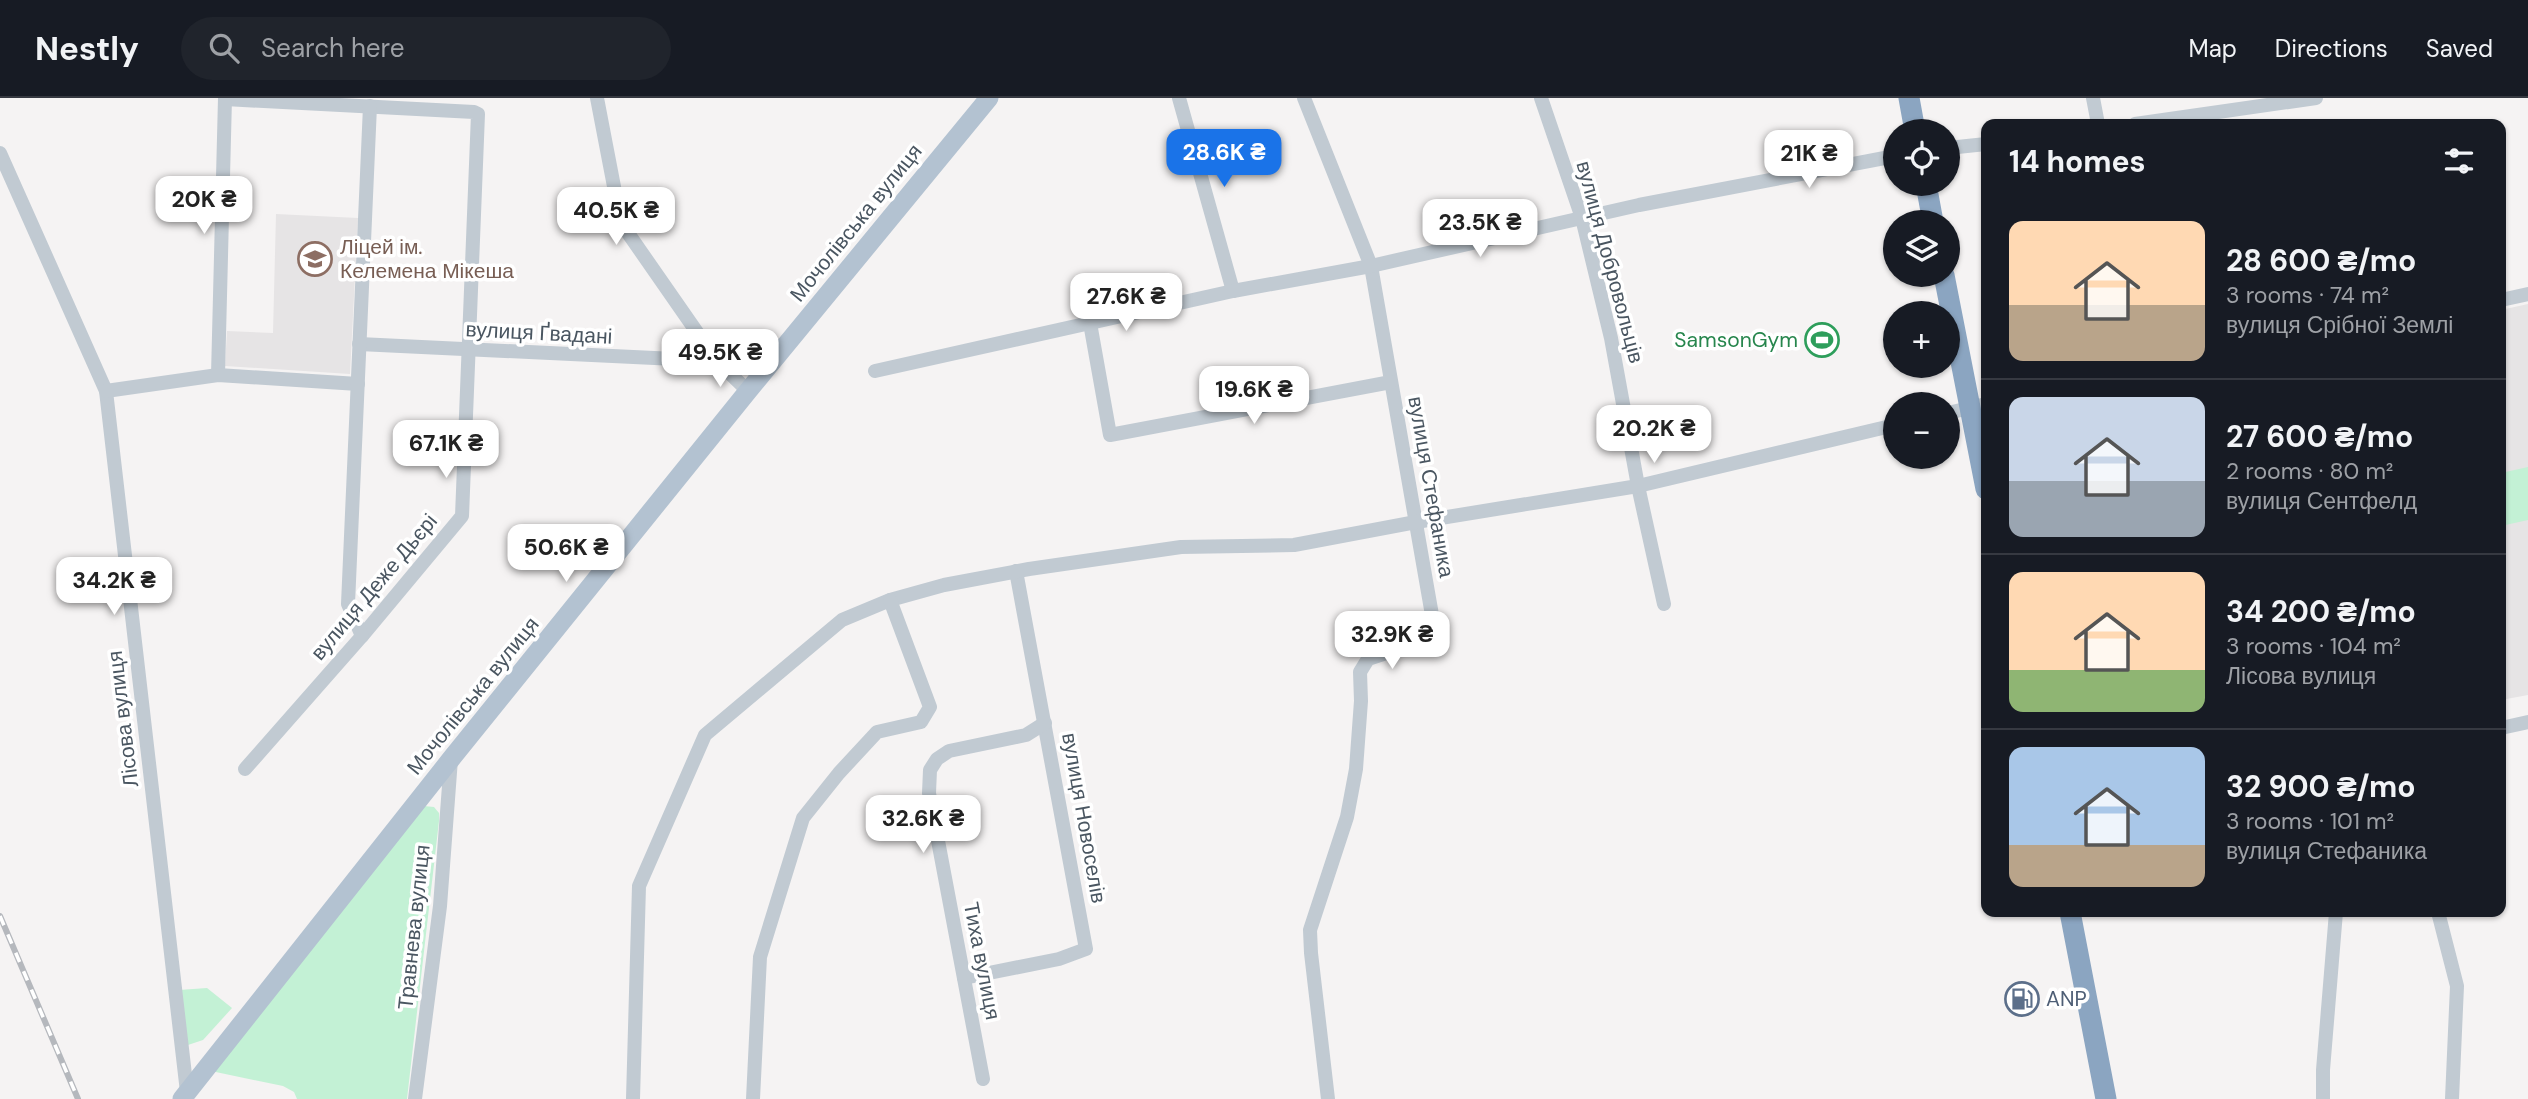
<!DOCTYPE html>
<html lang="en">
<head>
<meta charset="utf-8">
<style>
  :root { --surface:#171b24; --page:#20242c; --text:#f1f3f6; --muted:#9ea1a6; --line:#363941; --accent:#1a73e8 }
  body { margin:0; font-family:"DM Sans",sans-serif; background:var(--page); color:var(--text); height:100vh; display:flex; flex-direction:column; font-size:26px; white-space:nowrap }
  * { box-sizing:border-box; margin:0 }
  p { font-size:23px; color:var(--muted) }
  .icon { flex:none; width:38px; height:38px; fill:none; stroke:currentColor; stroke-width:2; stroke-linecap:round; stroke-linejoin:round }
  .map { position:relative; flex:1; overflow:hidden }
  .details { position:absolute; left:1981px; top:21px; width:525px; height:798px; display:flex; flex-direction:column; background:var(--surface); border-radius:14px; box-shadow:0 2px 5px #0004 }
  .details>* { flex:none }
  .fabs { position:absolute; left:1883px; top:21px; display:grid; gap:14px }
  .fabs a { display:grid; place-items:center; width:77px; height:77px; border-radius:50%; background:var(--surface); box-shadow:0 2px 5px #0004; font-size:35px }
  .price { position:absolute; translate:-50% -60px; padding:0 16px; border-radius:14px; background:#fff; color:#222; font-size:23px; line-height:46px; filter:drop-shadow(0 2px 4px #0008) }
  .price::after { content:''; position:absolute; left:50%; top:42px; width:21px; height:16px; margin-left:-10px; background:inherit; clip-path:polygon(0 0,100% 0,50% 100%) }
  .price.selected { background:var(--accent); color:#fff }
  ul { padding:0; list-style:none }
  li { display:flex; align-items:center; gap:21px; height:175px; padding:0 28px }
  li+li { border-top:2px solid var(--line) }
  li span { display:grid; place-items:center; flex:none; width:196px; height:140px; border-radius:14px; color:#555 }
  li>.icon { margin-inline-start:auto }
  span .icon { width:84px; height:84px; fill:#fffc; stroke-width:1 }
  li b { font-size:30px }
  h2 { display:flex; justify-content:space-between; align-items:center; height:84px; padding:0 28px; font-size:30px }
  header { display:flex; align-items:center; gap:42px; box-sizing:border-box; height:98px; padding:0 35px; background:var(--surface); border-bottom:2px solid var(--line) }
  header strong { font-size:33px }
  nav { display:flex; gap:38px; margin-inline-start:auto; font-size:24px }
  .search { width:490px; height:63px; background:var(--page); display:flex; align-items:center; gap:18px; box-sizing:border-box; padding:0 24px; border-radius:38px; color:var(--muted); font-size:26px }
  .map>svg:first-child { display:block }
  .education { fill:#e6e4e5 }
  .green { fill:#c3f1d5 }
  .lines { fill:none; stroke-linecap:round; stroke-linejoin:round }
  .minor { stroke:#c1cad2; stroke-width:14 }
  .major { stroke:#b3c2d1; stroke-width:19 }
  .highway { stroke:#8ba5c1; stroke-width:21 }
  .rail-casing { stroke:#b5b8bd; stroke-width:6 }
  .rail { stroke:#fff; stroke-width:3.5; stroke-dasharray:10; stroke-linecap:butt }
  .labels { text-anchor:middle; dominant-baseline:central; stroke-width:7; stroke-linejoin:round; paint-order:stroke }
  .street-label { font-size:21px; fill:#4a5661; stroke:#fff }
  .education-label { font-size:21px; fill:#785e54; stroke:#fff; text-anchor:start }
  .leisure-label { font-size:21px; fill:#27864d; stroke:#fff; text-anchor:end }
  .service-label { font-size:21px; fill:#4e5e75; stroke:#fff; text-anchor:start }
</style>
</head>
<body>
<header>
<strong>Nestly</strong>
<div class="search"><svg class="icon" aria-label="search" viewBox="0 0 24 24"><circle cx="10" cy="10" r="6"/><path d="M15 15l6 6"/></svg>Search here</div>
<nav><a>Map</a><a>Directions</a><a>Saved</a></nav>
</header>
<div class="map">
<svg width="2528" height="1001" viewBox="0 0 2528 1001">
  <rect width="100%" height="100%" fill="#f5f3f3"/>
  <g class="education">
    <polygon points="276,116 358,120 350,276 225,268 227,233 273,235"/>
    <polygon points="2528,206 2528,597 2501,602 2501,212"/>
  </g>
  <g class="green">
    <polygon points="2528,369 2528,422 2501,428 2501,375"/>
    <polygon points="424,708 434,709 439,715 439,723 407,1001 297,1001 294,994 283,988 211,973"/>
    <polygon points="207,890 232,910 203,942 185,948 179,892"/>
  </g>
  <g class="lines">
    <g class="minor">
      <polyline points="597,0 621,125 717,263 748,293"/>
      <polyline points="1179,0 1233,193"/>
      <polyline points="1304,0 1371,168 1432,517 1431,527 1424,538 1410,547 1368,561 1360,574 1361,603 1356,671 1347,719 1310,832 1311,855 1328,1001"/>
      <polyline points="1541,0 1582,120 1611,240 1638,388 1664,506"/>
      <polyline points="2093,0 2098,26"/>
      <polyline points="225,1 474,14 478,16 462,418 362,538 245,671"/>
      <polyline points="2135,26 2316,0"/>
      <polyline points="1948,50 1986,46"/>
      <polyline points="0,55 106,293 187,994"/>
      <polyline points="2501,202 2528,196"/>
      <polyline points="1090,225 1110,337 1391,284"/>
      <polyline points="359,246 717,263"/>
      <polyline points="875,273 1233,193 1371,168 1639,107 1895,58"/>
      <polyline points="218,277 225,0"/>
      <polyline points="106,293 218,277 358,286"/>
      <polyline points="1948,315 1986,306"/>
      <polyline points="362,538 348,506 370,8"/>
      <polyline points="2501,630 2528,624"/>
      <polyline points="2438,814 2457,888 2452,1001"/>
      <polyline points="964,880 1059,861 1086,851 1016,473"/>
      <polyline points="983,981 929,695 930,672 937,661 949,653 1026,637 1045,625"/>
      <polyline points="415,1001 440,808 451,661"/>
      <polyline points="633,1001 639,788 705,637 842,522 890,502 944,487 1029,471 1181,449 1294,447 1416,424 1638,388 1895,327"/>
      <polyline points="753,1001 760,859 803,720 839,675 877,634 921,624 930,609 890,502"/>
      <polyline points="2323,1001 2323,972 2336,814"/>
    </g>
    <polyline class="major" points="182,1001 451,661 748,293 989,0"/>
    <g class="highway">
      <polyline points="1909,0 1915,33"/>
      <polyline points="1926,86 1933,124"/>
      <polyline points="1944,177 1986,391"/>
      <polyline points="2070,814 2106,1001"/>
    </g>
    <g class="rail-casing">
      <polyline id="rail" points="0,818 78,1001"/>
    </g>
    <use href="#rail" class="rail"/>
  </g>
  <defs>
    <g id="school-ring" transform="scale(1.75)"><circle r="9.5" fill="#fff" stroke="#8d6e63" stroke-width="1.5"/><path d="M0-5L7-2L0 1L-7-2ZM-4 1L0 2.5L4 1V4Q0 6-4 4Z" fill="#8d6e63"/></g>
    <g id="stadium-ring" transform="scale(1.75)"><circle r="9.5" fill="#fff" stroke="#2e9e5b" stroke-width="1.5"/><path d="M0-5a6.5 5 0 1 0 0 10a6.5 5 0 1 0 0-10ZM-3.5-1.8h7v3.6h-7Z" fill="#2e9e5b"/></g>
    <g id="fuel-ring" transform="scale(1.75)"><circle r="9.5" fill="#fff" stroke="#5c6f8a" stroke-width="1.5"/><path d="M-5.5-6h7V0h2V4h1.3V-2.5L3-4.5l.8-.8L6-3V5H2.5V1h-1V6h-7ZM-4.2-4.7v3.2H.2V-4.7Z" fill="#5c6f8a"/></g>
  </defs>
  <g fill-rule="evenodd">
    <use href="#school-ring" x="315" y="161"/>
    <use href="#stadium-ring" x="1822" y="242"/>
    <use href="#fuel-ring" x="2022" y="901"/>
  </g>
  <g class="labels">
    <g class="street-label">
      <text transform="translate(856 125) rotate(-51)">Мочолівська вулиця</text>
      <text transform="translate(1610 164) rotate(75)">вулиця Добровольців</text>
      <text transform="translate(539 235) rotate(3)">вулиця Ґвадані</text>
      <text transform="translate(1431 389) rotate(80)">вулиця Стефаника</text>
      <text transform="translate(374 489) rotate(-50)">вулиця Деже Дьєрі</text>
      <text transform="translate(473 598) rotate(-51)">Мочолівська вулиця</text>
      <text transform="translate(123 621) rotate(-97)">Лісова вулиця</text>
      <text transform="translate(1084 720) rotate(80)">вулиця Новоселів</text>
      <text transform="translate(414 829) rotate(-84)">Травнева вулиця</text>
      <text transform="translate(982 863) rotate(79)">Тиха вулиця</text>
    </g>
    <g class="education-label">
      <text x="340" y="149">Ліцей ім.<tspan x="340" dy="24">Келемена Мікеша</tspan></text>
    </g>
    <g class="leisure-label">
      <text x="1798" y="242">SamsonGym</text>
    </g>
    <g class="service-label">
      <text x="2046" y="901">ANP</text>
    </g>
  </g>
</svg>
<div class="fabs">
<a><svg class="icon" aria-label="locate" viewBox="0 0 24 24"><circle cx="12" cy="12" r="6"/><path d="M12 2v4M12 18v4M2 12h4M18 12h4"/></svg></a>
<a><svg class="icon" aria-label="layers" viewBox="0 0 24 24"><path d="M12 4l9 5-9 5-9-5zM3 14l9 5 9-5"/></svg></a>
<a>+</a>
<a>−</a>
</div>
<b class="price selected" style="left:1224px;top:91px">28.6K ₴</b>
<b class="price" style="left:1809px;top:92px">21K ₴</b>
<b class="price" style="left:204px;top:138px">20K ₴</b>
<b class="price" style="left:616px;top:149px">40.5K ₴</b>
<b class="price" style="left:1480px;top:161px">23.5K ₴</b>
<b class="price" style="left:1126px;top:235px">27.6K ₴</b>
<b class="price" style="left:720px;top:291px">49.5K ₴</b>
<b class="price" style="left:1254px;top:328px">19.6K ₴</b>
<b class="price" style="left:1654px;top:367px">20.2K ₴</b>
<b class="price" style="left:446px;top:382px">67.1K ₴</b>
<b class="price" style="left:566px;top:486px">50.6K ₴</b>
<b class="price" style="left:114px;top:519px">34.2K ₴</b>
<b class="price" style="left:1392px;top:573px">32.9K ₴</b>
<b class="price" style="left:923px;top:757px">32.6K ₴</b>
<section class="details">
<h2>14 homes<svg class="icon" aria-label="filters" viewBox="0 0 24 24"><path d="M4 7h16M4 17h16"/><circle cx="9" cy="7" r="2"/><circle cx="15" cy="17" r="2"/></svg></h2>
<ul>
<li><span style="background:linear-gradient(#ffd9b3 60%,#b9a48a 0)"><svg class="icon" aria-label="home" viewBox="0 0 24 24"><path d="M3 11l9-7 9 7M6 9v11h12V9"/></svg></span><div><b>28 600 ₴/mo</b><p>3 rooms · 74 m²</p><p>вулиця Срібної Землі</p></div></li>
<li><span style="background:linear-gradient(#c9d6e8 60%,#9aa5b1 0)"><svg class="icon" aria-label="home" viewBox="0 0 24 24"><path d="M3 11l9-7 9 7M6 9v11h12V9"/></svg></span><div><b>27 600 ₴/mo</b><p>2 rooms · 80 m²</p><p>вулиця Сентфелд</p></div></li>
<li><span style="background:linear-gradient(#ffd9b3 70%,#8fb573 0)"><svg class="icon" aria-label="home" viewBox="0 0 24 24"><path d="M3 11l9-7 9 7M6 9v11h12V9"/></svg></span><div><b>34 200 ₴/mo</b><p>3 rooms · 104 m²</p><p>Лісова вулиця</p></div></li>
<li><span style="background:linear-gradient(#a9c7e8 70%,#b9a48a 0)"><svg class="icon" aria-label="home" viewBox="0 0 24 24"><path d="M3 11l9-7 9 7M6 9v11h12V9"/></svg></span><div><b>32 900 ₴/mo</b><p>3 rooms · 101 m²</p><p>вулиця Стефаника</p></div></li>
</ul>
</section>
</div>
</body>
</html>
